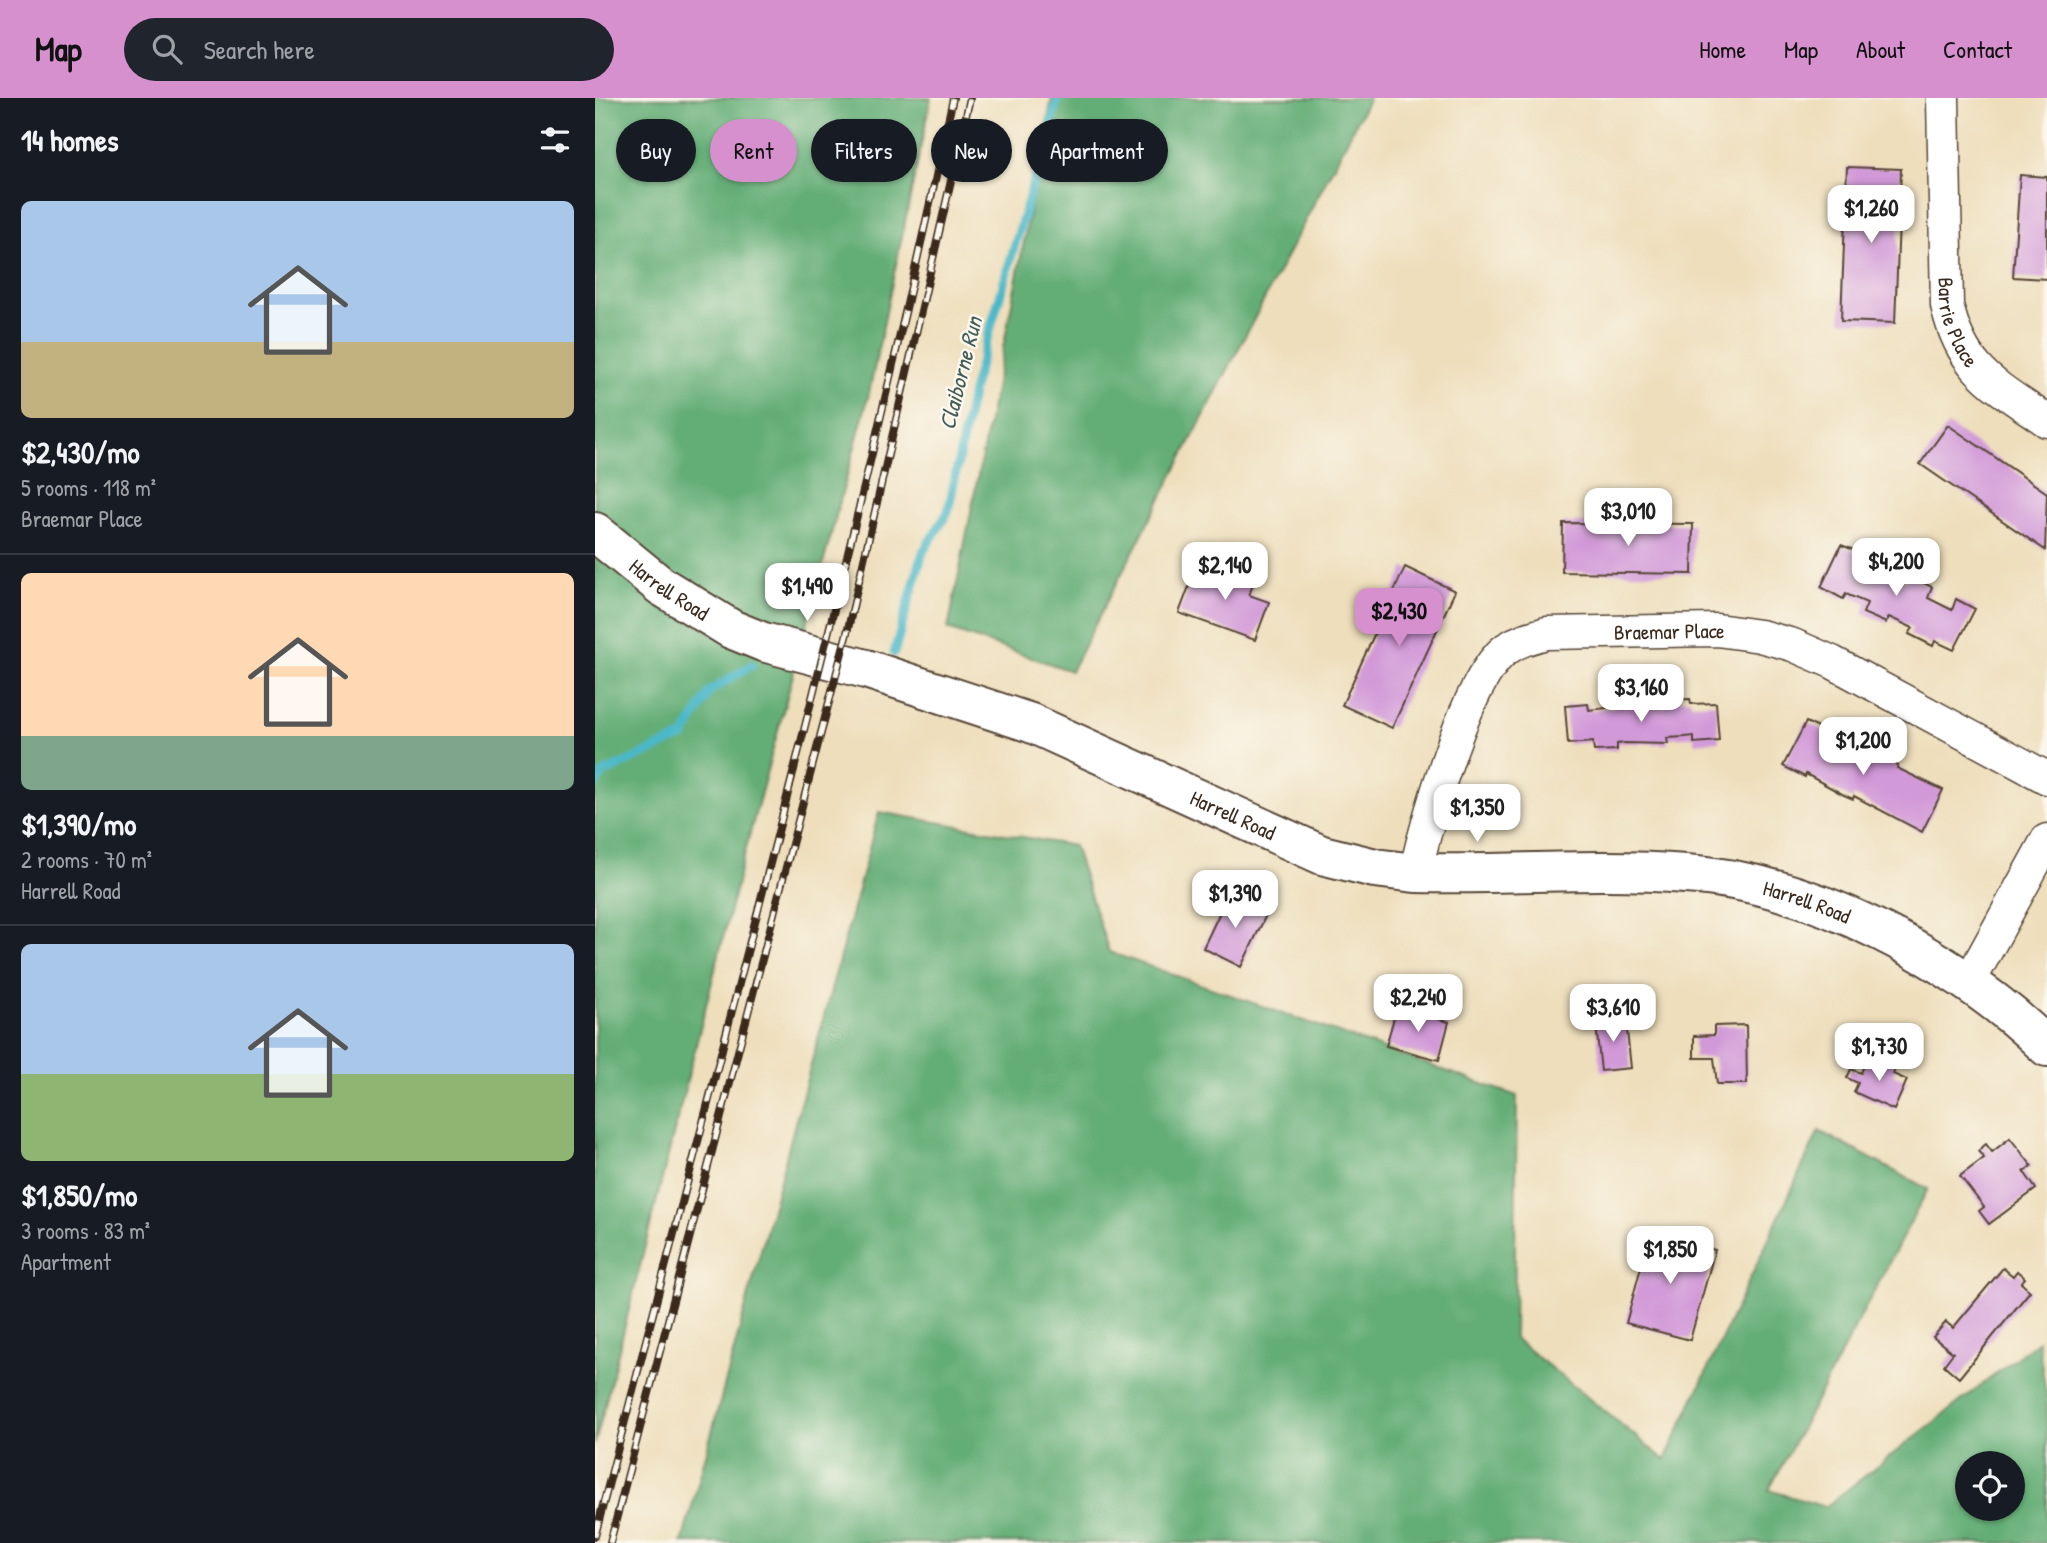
<!DOCTYPE html>
<html lang="en">
<head>
<meta charset="utf-8">
<style>
  :root { --surface:#171b24; --page:#20242c; --text:#f1f3f6; --muted:#9ea1a6; --line:#363941; --accent:#d690ce }
  body { margin:0; font-family:"Patrick Hand",sans-serif; background:var(--page); color:var(--text); height:100vh; display:flex; flex-direction:column; font-size:26px; white-space:nowrap }
  * { box-sizing:border-box; margin:0 }
  p { font-size:23px; color:var(--muted) }
  .icon { flex:none; width:38px; height:38px; fill:none; stroke:currentColor; stroke-width:2; stroke-linecap:round; stroke-linejoin:round }
  .map { position:relative; flex:1; overflow:hidden }
  .details { display:flex; flex-direction:column; background:var(--surface); width:595px }
  .details>* { flex:none }
  .banner { position:absolute; left:21px; top:21px; width:665px; height:63px; display:flex; gap:14px }
  .tools { position:absolute; left:1360px; top:1353px; display:grid; gap:14px }
  .tools a { display:grid; place-items:center; width:70px; height:70px; border-radius:50%; background:var(--surface); box-shadow:0 2px 5px #0004; font-size:35px }
  .price { position:absolute; translate:-50% -60px; padding:0 16px; border-radius:14px; background:#fff; color:#222; font-size:23px; line-height:46px; filter:drop-shadow(0 2px 4px #0008) }
  .price::after { content:''; position:absolute; left:50%; top:42px; width:21px; height:16px; margin-left:-10px; background:inherit; clip-path:polygon(0 0,100% 0,50% 100%) }
  .price.on { background:var(--accent); color:#111 }
  ul { padding:0; list-style:none }
  li { display:grid; align-content:center; gap:14px; height:371px; padding:0 21px }
  li+li { border-top:2px solid var(--line) }
  li span { display:grid; place-items:center; height:217px; border-radius:10px; color:#555 }
  li>.icon { margin-inline-start:auto }
  span .icon { width:126px; height:126px; fill:#fffc; stroke-width:1 }
  li b { font-size:30px }
  h2 { display:flex; justify-content:space-between; align-items:center; height:84px; padding:0 21px; font-size:30px }
  .tag { padding:0 24px; border-radius:32px; background:var(--surface); box-shadow:0 2px 5px #0004; font-size:24px; line-height:63px }
  .tag.on { background:var(--accent); color:#111 }
  header { display:flex; align-items:center; gap:42px; box-sizing:border-box; height:98px; padding:0 35px; background:var(--accent); color:#111 }
  header strong { font-size:33px }
  nav { display:flex; gap:38px; margin-inline-start:auto; font-size:24px }
  .search { width:490px; height:63px; background:var(--page); display:flex; align-items:center; gap:18px; box-sizing:border-box; padding:0 24px; border-radius:38px; color:var(--muted); font-size:26px }
  main { display:flex; flex:1; min-height:0 }
  .map>svg:first-child { display:block }
  .forest { fill:#63ad76; stroke:#4f6c4a; stroke-width:2; fill-rule:evenodd }
  .lines { fill:none; stroke-linecap:round; stroke-linejoin:round }
  .stream { stroke:#4cb8c7; stroke-width:9 }
  .building { fill:#d199d8 }
  .street-casing { stroke:#564536; stroke-width:35 }
  .secondary-casing { stroke:#564536; stroke-width:42 }
  .street { stroke:#fff; stroke-width:32 }
  .secondary { stroke:#fff; stroke-width:38 }
  .rail-casing { stroke:#3b2a1e; stroke-width:8 }
  .rail { stroke:#fbf7ec; stroke-width:5; stroke-dasharray:16; stroke-linecap:butt }
  .labels { text-anchor:middle; dominant-baseline:central; stroke-width:5; stroke-linejoin:round; paint-order:stroke }
  .street-label { font-size:21px; fill:#3b2a1e; stroke:#fbf7ec }
  .water-label { font-size:23px; font-style:italic; fill:#415c59; stroke:#fbf7ec }
</style>
</head>
<body>
<header>
<strong>Map</strong>
<div class="search"><svg class="icon" aria-label="search" viewBox="0 0 24 24"><circle cx="10" cy="10" r="6"/><path d="M15 15l6 6"/></svg>Search here</div>
<nav><a>Home</a><a>Map</a><a>About</a><a>Contact</a></nav>
</header>
<main>
<section class="details">
<h2>14 homes<svg class="icon" aria-label="filters" viewBox="0 0 24 24"><path d="M4 7h16M4 17h16"/><circle cx="9" cy="7" r="2"/><circle cx="15" cy="17" r="2"/></svg></h2>
<ul>
<li><span style="background:linear-gradient(#a9c7e8 65%,#c2b280 0)"><svg class="icon" aria-label="home" viewBox="0 0 24 24"><path d="M3 11l9-7 9 7M6 9v11h12V9"/></svg></span><div><b>$2,430/mo</b><p>5 rooms · 118 m²</p><p>Braemar Place</p></div></li>
<li><span style="background:linear-gradient(#ffd9b3 75%,#7fa58c 0)"><svg class="icon" aria-label="home" viewBox="0 0 24 24"><path d="M3 11l9-7 9 7M6 9v11h12V9"/></svg></span><div><b>$1,390/mo</b><p>2 rooms · 70 m²</p><p>Harrell Road</p></div></li>
<li><span style="background:linear-gradient(#a9c7e8 60%,#8fb573 0)"><svg class="icon" aria-label="home" viewBox="0 0 24 24"><path d="M3 11l9-7 9 7M6 9v11h12V9"/></svg></span><div><b>$1,850/mo</b><p>3 rooms · 83 m²</p><p>Apartment</p></div></li>
</ul>
</section>
<div class="map">
<svg width="1452" height="1445" viewBox="0 0 1452 1445">
  <rect width="100%" height="100%" fill="#fbf7ec"/>
  <filter id="ink" filterUnits="userSpaceOnUse"><feTurbulence type="fractalNoise" baseFrequency=".0143" numOctaves="2"/><feDisplacementMap in="SourceGraphic" scale="14" xChannelSelector="R" yChannelSelector="G"/><feConvolveMatrix kernelMatrix="1 2 1 2 8 2 1 2 1" color-interpolation-filters="sRGB"/></filter>
  <filter id="wash" filterUnits="userSpaceOnUse"><feTurbulence type="fractalNoise" baseFrequency=".00686" numOctaves="4" result="noise"/><feDisplacementMap in="SourceGraphic" scale="28" xChannelSelector="R" yChannelSelector="G"/><feGaussianBlur stdDeviation="1.57" result="paint"/><feColorMatrix in="noise" values="0 0 0 0 0 0 0 0 0 0 0 0 0 0 0 0 0 1.4 0 .05"/><feComposite in="paint" operator="in"/></filter>
  <g filter="url(#wash)">
    <rect width="100%" height="100%" fill="#eedebc"/>
    <g class="forest">
      <polygon points="0,0 336,0 273,300 147,765 0,1346"/>
      <polygon points="457,0 774,0 476,573 353,531"/>
      <path d="M284 714 479 748 514 854 922 998 919 1240 1070 1362 1224 1033 1333 1091 1174 1392 1230 1409 1443 1243 1452 1302V1445H87ZM1372 1365H1418V1410H1372Z"/>
    </g>
    <g class="lines">
      <g class="stream">
        <polyline points="299,555 328,454 353,414 378,290 463,0"/>
        <polyline points="0,687 10,674 89,638 115,593 157,567"/>
      </g>
    </g>
    <g id="blocks">
      <g class="building">
        <polygon points="1252,69 1306,71 1300,225 1246,223"/>
        <polygon points="1425,77 1452,79 1452,181 1418,179"/>
        <polygon points="1353,327 1452,395 1450,452 1325,366"/>
        <polygon points="968,425 1098,426 1097,476 967,474"/>
        <polygon points="1246,447 1291,464 1288,472 1311,483 1315,478 1337,489 1333,500 1357,512 1361,501 1380,511 1359,552 1340,543 1338,548 1314,536 1318,530 1294,519 1291,525 1268,515 1272,505 1251,496 1248,501 1226,489"/>
        <polygon points="621,467 660,481 654,497 674,504 660,542 584,515 601,470 617,476"/>
        <polygon points="810,469 860,493 797,630 747,607"/>
        <polygon points="1095,601 1096,606 1121,605 1124,643 1099,645 1099,638 1090,639 1072,640 1073,646 1030,645 1022,646 1022,652 999,653 998,644 973,646 970,608 993,606 994,612 1019,609 1019,604 1044,603 1045,610 1051,609 1071,608 1071,602"/>
        <polygon points="1211,624 1257,646 1256,649 1277,660 1280,655 1303,668 1302,670 1348,692 1327,734 1259,698 1258,701 1249,697 1211,676 1210,679 1188,668"/>
        <polygon points="634,795 673,813 646,869 608,850"/>
        <polygon points="802,909 854,924 844,962 791,948"/>
        <polygon points="1019,915 1019,925 1031,923 1036,970 1006,973 1001,927 1009,926 1008,917"/>
        <polygon points="1151,927 1152,986 1122,986 1119,960 1099,960 1099,938 1119,937 1119,928"/>
        <polygon points="1290,961 1302,966 1298,976 1312,982 1299,1012 1259,994 1263,985 1252,980 1256,971 1266,975 1271,963 1286,969"/>
        <polygon points="1415,1040 1437,1068 1429,1074 1441,1091 1394,1126 1384,1113 1389,1109 1365,1078 1389,1060 1383,1053 1391,1046 1397,1054"/>
        <polygon points="1055,1135 1120,1152 1095,1242 1031,1225"/>
        <polygon points="1408,1170 1418,1178 1422,1173 1430,1180 1426,1185 1435,1193 1364,1280 1349,1267 1358,1255 1338,1239 1351,1224 1358,1230"/>
      </g>
    </g>
  </g>
  <g filter="url(#ink)">
    <use href="#blocks" fill-opacity="0" stroke="#564536" stroke-width="2"/>
    <g class="lines">
      <g class="street-casing">
        <g id="street">
          <path id="s1" d="M1348 0 1352 207C1367 273 1400 287 1452 323"/>
          <path id="s2" d="M820 775C832 724 871 581 911 551 924 542 937 539 952 535L1122 532 1165 538 1198 547 1237 564 1452 680"/>
          <polyline points="1373,886 1452,742"/>
        </g>
      </g>
      <g class="secondary-casing">
        <g id="secondary">
          <path id="s3" d="M0 434 66 488 136 531 168 544 271 571 436 625 727 757 780 770 820 775C910 777 1001 769 1091 776 1217 784 1362 862 1452 949"/>
        </g>
      </g>
      <use href="#street" class="street"/>
      <use href="#secondary" class="secondary"/>
      <g class="rail-casing">
        <g id="rail">
          <path d="M0 1438C124 960 254 483 358 0"/>
          <polyline points="15,1445 252,535 375,0"/>
        </g>
      </g>
      <use href="#rail" class="rail"/>
    </g>
  </g>
  <g class="labels">
    <g class="street-label">
      <text stroke="none"><textPath href="#s1" startOffset="226">Barrie Place</textPath></text>
      <text stroke="none"><textPath href="#s3" startOffset="94">Harrell Road</textPath></text>
      <text stroke="none"><textPath href="#s2" startOffset="411">Braemar Place</textPath></text>
      <text stroke="none"><textPath href="#s3" startOffset="704">Harrell Road</textPath></text>
      <text stroke="none"><textPath href="#s3" startOffset="1292">Harrell Road</textPath></text>
    </g>
    <g class="water-label">
      <text transform="translate(365 275) rotate(-76)">Claiborne Run</text>
    </g>
  </g>
</svg>
<div class="tools">
<a><svg class="icon" aria-label="locate" viewBox="0 0 24 24"><circle cx="12" cy="12" r="6"/><path d="M12 2v4M12 18v4M2 12h4M18 12h4"/></svg></a>
</div>
<b class="price" style="left:1276px;top:147px">$1,260</b>
<b class="price" style="left:1033px;top:450px">$3,010</b>
<b class="price" style="left:1301px;top:500px">$4,200</b>
<b class="price" style="left:630px;top:504px">$2,140</b>
<b class="price" style="left:212px;top:525px">$1,490</b>
<b class="price on" style="left:804px;top:550px">$2,430</b>
<b class="price" style="left:1046px;top:626px">$3,160</b>
<b class="price" style="left:1268px;top:679px">$1,200</b>
<b class="price" style="left:882px;top:746px">$1,350</b>
<b class="price" style="left:640px;top:832px">$1,390</b>
<b class="price" style="left:823px;top:936px">$2,240</b>
<b class="price" style="left:1018px;top:946px">$3,610</b>
<b class="price" style="left:1284px;top:985px">$1,730</b>
<b class="price" style="left:1075px;top:1188px">$1,850</b>
<div class="banner">
<a class="tag">Buy</a>
<a class="tag on">Rent</a>
<a class="tag">Filters</a>
<a class="tag">New</a>
<a class="tag">Apartment</a>
</div>
</div>
</main>
</body>
</html>
